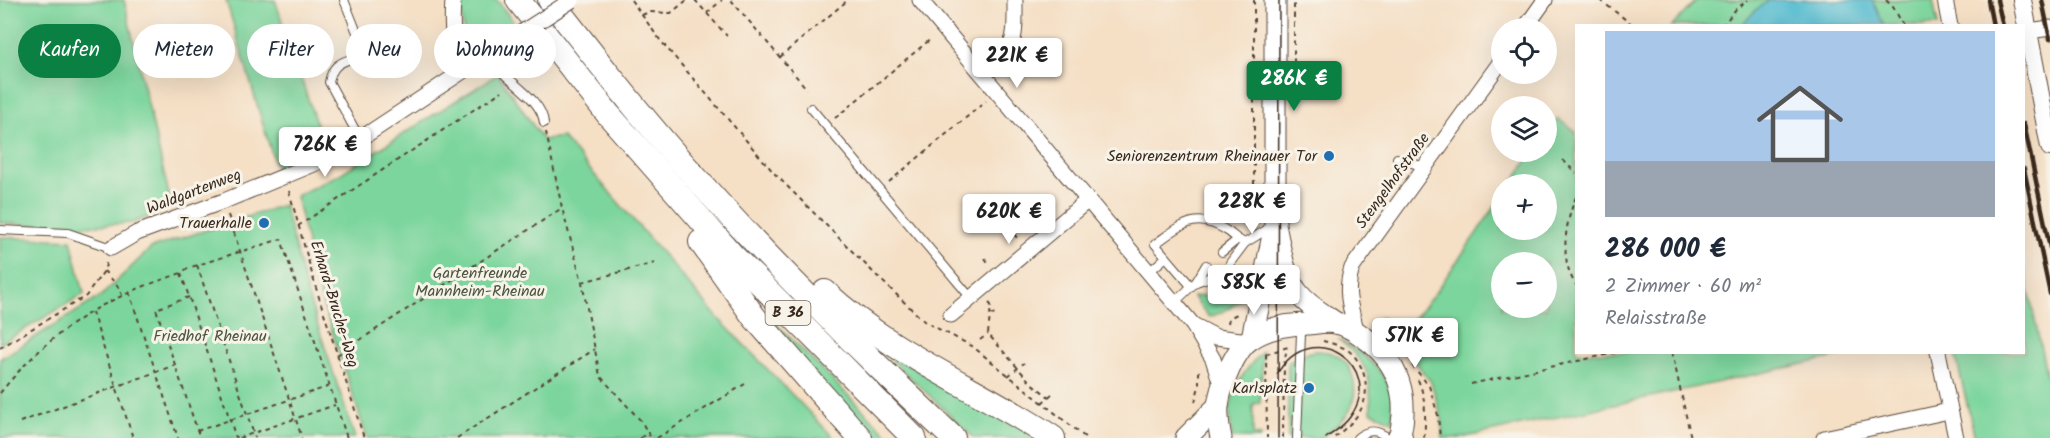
<!DOCTYPE html>
<html lang="de">
<head>
<meta charset="utf-8">
<style>
  :root { --surface:#fff; --page:#f6f6f7; --text:#1f2937; --muted:#747a83; --line:#e0e1e3; --accent:#0b8043 }
  body { margin:0; font-family:Kalam,sans-serif; background:var(--page); color:var(--text); height:100vh; display:flex; flex-direction:column; font-size:22px; white-space:nowrap }
  * { box-sizing:border-box; margin:0 }
  p { font-size:20px; color:var(--muted) }
  .icon { flex:none; width:33px; height:33px; fill:none; stroke:currentColor; stroke-width:2; stroke-linecap:round; stroke-linejoin:round }
  .map { position:relative; flex:1; overflow:hidden }
  .sheet { position:absolute; left:1575px; top:24px; width:450px; height:330px; display:flex; flex-direction:column; background:var(--surface); border-radius:0px; box-shadow:0 6px 24px #0002 }
  .sheet>* { flex:none }
  .hud { position:absolute; left:18px; top:24px; width:570px; height:54px; display:flex; gap:12px }
  .fabs { position:absolute; left:1491px; top:18px; display:grid; gap:12px }
  .fabs a { display:grid; place-items:center; width:66px; height:66px; border-radius:50%; background:var(--surface); box-shadow:0 6px 24px #0002; font-size:30px }
  .price { position:absolute; translate:-50% -51px; padding:0 14px; border-radius:6px; background:#fff; color:#222; font-size:20px; line-height:39px; filter:drop-shadow(0 2px 3px #0008) }
  .price::after { content:''; position:absolute; left:50%; top:36px; width:18px; height:14px; margin-left:-9px; background:inherit; clip-path:polygon(0 0,100% 0,50% 100%) }
  .price.active { background:var(--accent); color:#fff }
  ul { padding:0; list-style:none }
  li { display:grid; align-content:center; gap:12px; height:318px; padding:0 30px }
  li+li { border-top:2px solid var(--line) }
  li span { display:grid; place-items:center; height:186px; border-radius:0px; color:#555 }
  li>.icon { margin-inline-start:auto }
  span .icon { width:108px; height:108px; fill:#fffc; stroke-width:1 }
  li b { font-size:26px }
  .tag { padding:0 21px; border-radius:27px; background:var(--surface); box-shadow:0 6px 24px #0002; font-size:21px; line-height:54px }
  .tag.active { background:var(--accent); color:#fff }
  .map>svg:first-child { display:block }
  .green { fill:#7bd59c; stroke:#5b805d; stroke-width:1.5; fill-rule:evenodd }
  .water { fill:#55bdd2; stroke:#487478; stroke-width:1.5 }
  .lines { fill:none; stroke-linecap:round; stroke-linejoin:round }
  .service-casing { stroke:#574537; stroke-width:10 }
  .minor-casing { stroke:#574537; stroke-width:17 }
  .tertiary-casing { stroke:#574537; stroke-width:20 }
  .secondary-casing { stroke:#574537; stroke-width:23 }
  .trunk-casing { stroke:#574537; stroke-width:26 }
  .path { stroke:#574537; stroke-width:2; stroke-dasharray:4.5 4.5; stroke-linecap:butt }
  .service { stroke:#fff; stroke-width:8 }
  .minor { stroke:#fff; stroke-width:15 }
  .tertiary { stroke:#fff; stroke-width:18 }
  .secondary { stroke:#fff; stroke-width:21 }
  .trunk { stroke:#fff; stroke-width:24 }
  .tram { stroke:#3b2a1e; stroke-width:1.5 }
  .rail { stroke:#3b2a1e; stroke-width:4.5 }
  .minor-bridge-casing { stroke:#574537; stroke-width:17; stroke-linecap:butt }
  .minor-bridge { stroke:#fff; stroke-width:15 }
  .poi-dot { fill:#1f6fb2; stroke:#f7f3e8; stroke-width:2 }
  .labels { text-anchor:middle; dominant-baseline:central; stroke-width:6; stroke-linejoin:round; paint-order:stroke }
  .shield { fill:#f7f3e8; stroke:#73665b; stroke-width:1.5 }
  .shield-label { font-size:15px; font-weight:bold; fill:#3b2a1e }
  .poi-label { font-size:16px; fill:#3b2a1e; stroke:#f7f3e8; text-anchor:end }
  .street-label { font-size:16px; fill:#3b2a1e; stroke:#f7f3e8 }
  .park-label { font-size:16px; fill:#4b553e; stroke:#f7f3e8 }
</style>
</head>
<body>
<div class="map">
<svg width="2050" height="438" viewBox="0 0 2050 438">
  <rect width="100%" height="100%" fill="#f7f3e8"/>
  <filter id="ink" filterUnits="userSpaceOnUse"><feTurbulence type="fractalNoise" baseFrequency=".0167" numOctaves="2"/><feDisplacementMap in="SourceGraphic" scale="12" xChannelSelector="R" yChannelSelector="G"/><feConvolveMatrix kernelMatrix="1 2 1 2 8 2 1 2 1" color-interpolation-filters="sRGB"/></filter>
  <filter id="wash" filterUnits="userSpaceOnUse"><feTurbulence type="fractalNoise" baseFrequency=".008" numOctaves="4" result="noise"/><feDisplacementMap in="SourceGraphic" scale="24" xChannelSelector="R" yChannelSelector="G"/><feGaussianBlur stdDeviation="1.35" result="paint"/><feColorMatrix in="noise" values="0 0 0 0 0 0 0 0 0 0 0 0 0 0 0 0 0 1.4 0 .05"/><feComposite in="paint" operator="in"/></filter>
  <g filter="url(#wash)">
    <rect width="100%" height="100%" fill="#f5dfc5"/>
    <g class="green">
      <polygon points="0,0 124,0 172,208 132,223 66,227 0,223"/>
      <polygon points="226,0 275,0 324,147 276,168"/>
      <polygon points="460,0 497,0 515,24 473,54 466,49"/>
      <polygon points="1697,0 1770,0 1757,9 1742,25 1672,26"/>
      <polygon points="1872,0 1933,0 1938,25 1884,25"/>
      <polygon points="498,74 543,140 562,137 717,317 834,438 367,438 317,286 296,196 340,174"/>
      <path d="M1558 119 1576 132V352L1854 353 1461 438H1442V419L1431 382 1380 317 1402 332 1433 296 1501 198 1502 230H1546V184H1511L1534 152H1546L1547 134ZM1502 262H1546V308H1502Z"/>
      <polygon points="284,205 307,293 355,438 0,438 0,359 100,297 151,248"/>
      <polygon points="0,237 71,240 84,294 0,344"/>
      <polygon points="2024,268 2050,392 2050,438 1975,438 1955,353 2024,352"/>
      <path d="M1246 273C1246 280 1247 287 1245 293 1242 303 1219 314 1209 317L1193 297 1216 295Z"/>
      <polygon points="755,303 891,438 868,438"/>
      <path d="M1338 339C1360 351 1383 367 1391 392 1394 401 1393 412 1393 421L1371 412C1370 372 1369 365 1338 339Z"/>
      <polygon points="879,348 1042,438 974,438"/>
      <path d="M1263 351 1260 403 1253 404V435L1261 436V438H1233C1223 401 1238 376 1263 351Z"/>
      <path d="M1314 351C1321 351 1330 351 1336 355 1357 367 1360 398 1346 416 1339 425 1329 432 1321 438H1288V363L1299 355Z"/>
    </g>
    <polygon class="water" points="1770,0 1872,0 1884,25 1742,25 1757,9"/>
  </g>
  <g filter="url(#ink)">
    <g class="lines">
      <g class="service-casing">
        <g id="service">
          <path d="M344 0 362 45C356 68 335 52 329 82L360 139"/>
          <path d="M489 55C493 60 496 66 501 71 515 86 542 101 544 123"/>
          <polyline points="811,108 971,298"/>
          <polyline points="1397,158 1424,167"/>
          <polyline points="0,230 68,233 111,248"/>
          <polyline points="1222,252 1237,240"/>
          <polyline points="1230,263 1245,243 1271,227"/>
          <polyline points="1149,272 1166,257"/>
          <polyline points="1196,282 1206,265"/>
          <path d="M1191 286 1155 244C1182 225 1196 210 1229 232 1234 236 1238 240 1245 243"/>
          <polyline points="1174,303 1196,282 1214,276"/>
          <polyline points="1297,438 1301,333 1307,329"/>
          <path d="M1357 438C1368 429 1377 429 1388 438"/>
        </g>
      </g>
      <g class="minor-casing">
        <g id="minor">
          <path d="M453 0C451 32 452 42 466 70"/>
          <polyline points="920,0 1193,325 1213,359 1222,387"/>
          <polyline points="1945,0 1950,26"/>
          <polyline points="1525,28 1545,0"/>
          <polyline points="2029,31 2050,28"/>
          <path d="M983 74C1017 45 1015 44 1015 0"/>
          <polyline points="111,248 137,233 224,201 326,159 360,139 504,44"/>
          <polyline points="951,315 1088,200"/>
          <polyline points="1193,325 1216,337 1249,341"/>
          <path d="M1357 333C1351 310 1344 291 1352 268L1502 60"/>
          <polyline points="1938,352 1956,438"/>
          <polyline points="1824,438 1949,411"/>
        </g>
      </g>
      <g class="tertiary-casing">
        <polyline id="tertiary" points="2022,0 2050,147"/>
      </g>
      <g class="secondary-casing">
        <g id="secondary">
          <path d="M1275 0V225C1280 247 1283 275 1298 293 1308 306 1323 314 1336 323"/>
          <polyline points="1252,338 1274,230"/>
          <polyline points="1186,438 1218,406"/>
          <path d="M1221 438C1219 428 1217 417 1218 406 1220 387 1235 348 1252 338 1268 328 1290 324 1309 324 1317 323 1328 321 1336 323 1346 325 1357 332 1365 338 1399 362 1410 398 1399 438"/>
        </g>
      </g>
      <g class="trunk-casing">
        <g id="trunk">
          <polyline points="518,0 608,114 731,254 914,438"/>
          <path d="M550 0C592 54 634 108 679 159 765 257 858 348 953 438"/>
          <polyline points="701,242 754,317 860,438"/>
          <path d="M825 292C891 354 978 388 1053 438"/>
          <polyline points="1400,438 1400,437"/>
        </g>
      </g>
      <g class="path">
        <polyline points="631,0 660,40 775,174 877,276 925,322 972,346 1086,438"/>
        <polyline points="695,0 727,36"/>
        <polyline points="731,0 807,89"/>
        <polyline points="1254,0 1254,225"/>
        <polyline points="1600,0 1634,26"/>
        <polyline points="1886,0 1893,7 1904,26"/>
        <polyline points="707,13 722,0"/>
        <polyline points="642,15 649,12 671,13 687,0"/>
        <polyline points="1722,26 1736,9 1748,0"/>
        <polyline points="780,57 848,0"/>
        <polyline points="1294,63 1294,0"/>
        <polyline points="835,118 932,38"/>
        <polyline points="546,132 562,208 582,282 600,376 641,421 651,438"/>
        <polyline points="1563,160 1576,173"/>
        <polyline points="889,182 986,101"/>
        <polyline points="289,191 316,288 364,438"/>
        <path d="M1576 197C1565 223 1559 260 1576 285"/>
        <polyline points="1044,210 1048,214"/>
        <polyline points="228,215 302,438"/>
        <polyline points="298,226 502,91"/>
        <polyline points="1014,234 1018,239"/>
        <polyline points="985,258 989,264"/>
        <polyline points="197,265 255,438"/>
        <polyline points="104,271 117,285 122,295"/>
        <polyline points="181,273 236,438"/>
        <polyline points="582,282 655,263"/>
        <polyline points="129,292 178,438"/>
        <polyline points="189,297 156,309 200,438"/>
        <polyline points="989,303 991,305 988,334 1031,383 1049,397"/>
        <polyline points="92,312 133,438"/>
        <polyline points="990,314 997,315"/>
        <polyline points="1228,323 1229,318 1239,313"/>
        <polyline points="980,340 988,334"/>
        <path d="M1323 341C1331 343 1342 346 1349 351 1366 365 1371 393 1360 411 1354 422 1343 430 1334 438"/>
        <polyline points="0,348 86,296 104,271 107,261"/>
        <polyline points="1672,352 1691,438"/>
        <polyline points="1266,354 1291,346"/>
        <polyline points="1266,354 1267,438"/>
        <polyline points="337,355 562,208"/>
        <polyline points="1412,365 1429,386 1438,415 1440,438"/>
        <polyline points="1008,376 1024,363"/>
        <path d="M1418 380C1426 397 1426 419 1424 438"/>
        <polyline points="1471,384 1619,352"/>
        <path d="M0 393C33 352 75 316 124 295 142 286 162 280 181 273L188 268 281 239 347 438"/>
        <polyline points="1195,402 1199,386 1199,372 1201,370"/>
        <polyline points="1042,403 1054,392"/>
        <polyline points="20,422 175,365"/>
        <polyline points="197,431 330,386"/>
        <polyline points="239,438 335,405"/>
        <polyline points="457,438 595,349"/>
        <polyline points="640,438 648,433"/>
        <polyline points="657,438 745,384"/>
        <polyline points="1283,438 1284,363 1287,348"/>
      </g>
      <use href="#service" class="service"/>
      <use href="#minor" class="minor"/>
      <use href="#tertiary" class="tertiary"/>
      <use href="#secondary" class="secondary"/>
      <use href="#trunk" class="trunk"/>
      <g class="tram">
        <path d="M1277 374C1311 315 1387 366 1350 417 1344 426 1334 432 1326 438"/>
        <polyline points="1278,438 1279,0"/>
      </g>
      <g class="rail">
        <polyline points="1988,0 1993,26"/>
        <polyline points="1997,0 2003,26"/>
        <polyline points="2042,0 2050,39"/>
        <polyline points="2024,124 2050,248"/>
        <polyline points="2024,169 2050,294"/>
      </g>
      <g class="minor-bridge-casing">
        <polyline id="minor-bridge" points="504,44 572,0"/>
      </g>
      <use href="#minor-bridge" class="minor-bridge"/>
    </g>
  </g>
  <g class="poi-dot">
    <circle cx="1329" cy="156" r="6"/>
    <circle cx="264" cy="223" r="6"/>
    <circle cx="1309" cy="388" r="6"/>
  </g>
  <g class="labels">
    <rect class="shield" x="765.5" y="301" width="45" height="24" rx="4.5"/>
    <g class="shield-label">
      <text x="788" y="313">B 36</text>
    </g>
    <g class="poi-label">
      <text x="1317" y="156">Seniorenzentrum Rheinauer Tor</text>
      <text x="252" y="223">Trauerhalle</text>
      <text x="1297" y="388">Karlsplatz</text>
    </g>
    <g class="street-label">
      <text transform="translate(1393 181) rotate(-54)">Stengelhofstraße</text>
      <text transform="translate(194 192) rotate(-21)">Waldgartenweg</text>
      <text transform="translate(334 304) rotate(73)">Erhard-Bruche-Weg</text>
    </g>
    <g class="park-label">
      <text x="480" y="273">Gartenfreunde<tspan x="480" dy="18">Mannheim-Rheinau</tspan></text>
      <text x="210" y="336">Friedhof Rheinau</text>
    </g>
  </g>
</svg>
<div class="fabs">
<a><svg class="icon" aria-label="locate" viewBox="0 0 24 24"><circle cx="12" cy="12" r="6"/><path d="M12 2v4M12 18v4M2 12h4M18 12h4"/></svg></a>
<a><svg class="icon" aria-label="layers" viewBox="0 0 24 24"><path d="M12 4l9 5-9 5-9-5zM3 14l9 5 9-5"/></svg></a>
<a>+</a>
<a>−</a>
</div>
<b class="price" style="left:1017px;top:89px">221K €</b>
<b class="price active" style="left:1294px;top:112px">286K €</b>
<b class="price" style="left:325px;top:178px">726K €</b>
<b class="price" style="left:1252px;top:235px">228K €</b>
<b class="price" style="left:1009px;top:245px">620K €</b>
<b class="price" style="left:1254px;top:316px">585K €</b>
<b class="price" style="left:1415px;top:369px">571K €</b>
<div class="hud">
<a class="tag active">Kaufen</a>
<a class="tag">Mieten</a>
<a class="tag">Filter</a>
<a class="tag">Neu</a>
<a class="tag">Wohnung</a>
</div>
<section class="sheet">
<ul>
<li><span style="background:linear-gradient(#a9c7e8 70%,#9aa5b1 0)"><svg class="icon" aria-label="home" viewBox="0 0 24 24"><path d="M3 11l9-7 9 7M6 9v11h12V9"/></svg></span><div><b>286 000 €</b><p>2 Zimmer · 60 m²</p><p>Relaisstraße</p></div></li>
</ul>
</section>
</div>
</body>
</html>
